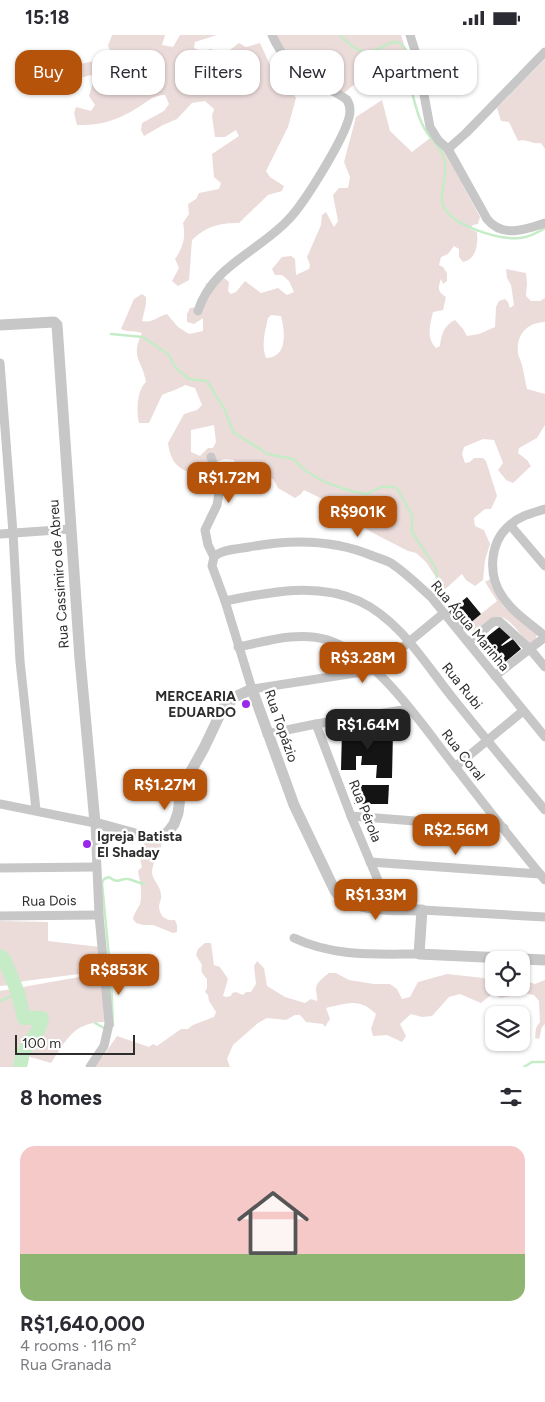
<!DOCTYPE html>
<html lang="en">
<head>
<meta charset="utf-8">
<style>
  :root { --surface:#fff; --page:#f2f2f3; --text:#2b2b33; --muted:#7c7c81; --line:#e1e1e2; --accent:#b45309 }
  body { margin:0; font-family:Figtree,sans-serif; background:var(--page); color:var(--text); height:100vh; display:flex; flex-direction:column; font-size:19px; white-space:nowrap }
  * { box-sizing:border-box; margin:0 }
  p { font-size:16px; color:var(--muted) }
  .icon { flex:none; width:28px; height:28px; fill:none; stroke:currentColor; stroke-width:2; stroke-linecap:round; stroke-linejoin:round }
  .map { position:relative; height:1032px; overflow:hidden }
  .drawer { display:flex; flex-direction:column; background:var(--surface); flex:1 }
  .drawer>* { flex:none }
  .top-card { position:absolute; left:15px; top:15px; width:515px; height:45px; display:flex; gap:10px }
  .tools { position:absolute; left:485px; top:916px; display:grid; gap:10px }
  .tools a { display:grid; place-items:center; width:45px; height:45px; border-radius:10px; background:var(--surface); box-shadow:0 1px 4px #0004; font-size:25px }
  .scale { position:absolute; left:15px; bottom:12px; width:120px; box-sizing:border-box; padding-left:5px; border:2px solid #2d2d2d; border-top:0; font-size:14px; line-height:18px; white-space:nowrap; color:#2d2d2d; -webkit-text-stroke:4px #fff; paint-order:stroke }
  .price { position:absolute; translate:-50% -42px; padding:0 11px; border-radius:10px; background:var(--accent); color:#fff; font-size:16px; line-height:32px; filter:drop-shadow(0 1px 2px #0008) }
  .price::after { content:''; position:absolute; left:50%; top:30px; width:15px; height:11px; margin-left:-8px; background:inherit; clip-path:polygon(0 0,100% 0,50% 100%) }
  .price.active { background:#222; color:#fff }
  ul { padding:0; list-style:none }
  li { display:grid; align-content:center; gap:10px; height:265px; padding:0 20px }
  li+li { border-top:1px solid var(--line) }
  li span { display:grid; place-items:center; height:155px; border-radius:15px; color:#555 }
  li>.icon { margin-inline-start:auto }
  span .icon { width:90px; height:90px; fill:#fffc; stroke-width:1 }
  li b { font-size:21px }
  h2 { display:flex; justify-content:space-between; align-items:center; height:60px; padding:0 20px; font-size:21px }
  .chip { padding:0 18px; border-radius:15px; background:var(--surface); box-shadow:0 1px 4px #0004; font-size:18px; line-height:45px }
  .chip.active { background:var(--accent); color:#fff }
  .status { display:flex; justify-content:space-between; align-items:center; height:35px; padding:0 25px; background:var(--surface); direction:ltr }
  .status svg { height:14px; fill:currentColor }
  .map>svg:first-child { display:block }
  .green { fill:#ebdcda; fill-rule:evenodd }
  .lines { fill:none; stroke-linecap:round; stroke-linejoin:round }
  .stream { stroke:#c5ecc7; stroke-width:2.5 }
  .river { stroke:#c5ecc7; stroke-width:14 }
  .building { fill:#141414 }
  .service { stroke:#c7c7c7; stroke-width:4.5 }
  .minor { stroke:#c7c7c7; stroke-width:9 }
  .tertiary { stroke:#c7c7c7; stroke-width:11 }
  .poi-dot { fill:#9928eb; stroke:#fff; stroke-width:2 }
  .labels { text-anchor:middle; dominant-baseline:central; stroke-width:5; stroke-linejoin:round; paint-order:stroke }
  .street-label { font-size:14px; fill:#2d2d2d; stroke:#fff }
  .poi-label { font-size:14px; font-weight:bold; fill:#2d2d2d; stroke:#fff; text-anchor:end }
</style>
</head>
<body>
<div class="status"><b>15:18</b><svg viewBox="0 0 49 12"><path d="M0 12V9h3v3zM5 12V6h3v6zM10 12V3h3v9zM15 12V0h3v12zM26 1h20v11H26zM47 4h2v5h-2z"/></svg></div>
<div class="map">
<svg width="545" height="1032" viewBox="0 0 545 1032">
  <rect width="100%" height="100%" fill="#fff"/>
  <g class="green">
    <path d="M112 0H165L162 10 173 12 180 0H217L195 7 194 13 201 16 211 14 219 17 230 15 239 8 246 12 260 8 276 43 292 57 296 63 288 92 266 136 270 142 284 151 282 156 268 160 239 188C219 188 207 191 192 205L189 245 178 251 172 246 179 233 175 224C183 212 186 203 183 188L189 179 188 169 196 164 199 158 219 154 221 148 214 142 212 119 239 101 236 95 225 102H215L212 81 214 74 205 66 192 68 177 84 163 90 144 101 141 95 142 88 164 76 169 69 165 60C153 60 147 67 137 73 119 85 99 91 77 90L74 78 76 72 91 76 95 70 89 61 94 44 91 40 80 43 74 36 80 29 94 26 103 31 116 27 120 23 113 21 108 11Z"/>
    <path d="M276 0H401L408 22 410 39 401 42 392 29 356 48 344 58C313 43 291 33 276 0Z"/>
    <path d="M545 24V114L541 108C533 110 526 103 518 106L509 87 501 86 497 73Z"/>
    <path d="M382 65 390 96 412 117 430 103 445 117 480 182 478 189 473 190 470 194 477 197C478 209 477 224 463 227L459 222V214L454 211 448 219 441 222 439 230 443 232 447 238V246L443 249 441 244C438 253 437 256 446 262L443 275 433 277C430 290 426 303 436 313L440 311C441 300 444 290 455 285L463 294 467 301 479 299 495 292 496 272 499 266 505 264 508 267 510 273 514 270 511 250 507 243 506 234 526 238 527 249 526 261 531 266H540L545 263V287C526 288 516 300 518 319 519 323 521 326 522 330 524 338 525 346 527 354L545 359V390L537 403 519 413 518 418 527 425 531 431 513 448 506 445 498 435 503 428 494 405 483 404 464 412 462 419 465 428 470 427 474 423H483L486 426 497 461 491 474H485L474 483 475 491 484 495 490 509 485 525 483 545 475 551 466 545 462 539 441 558 433 549 437 544 426 527 416 518 408 516 375 499 354 487 335 470 304 455 301 459 295 463 278 453 273 444 259 438 252 429 238 441 234 425C215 422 217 429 206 440 183 438 171 432 168 408L184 379 197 375 202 370 195 353 185 350C177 355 170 356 162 360L149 388H139C136 376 137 355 146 347 142 324 130 324 142 298 134 295 130 298 121 294L134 264 142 259 146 262V269L142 286C154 288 156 282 167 279L178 292 189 299 203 296V283L194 289 187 287V279L190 273 198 272 204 275 203 262 206 248 214 251 223 242 229 247 228 256 231 259 236 257 245 246 261 258 278 253 287 260 294 257 289 246 282 240H275L272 234 282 222 291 221 295 224 296 240 309 234 310 230 307 222 321 190 322 180 326 177 334 192 338 186 333 160 339 153H348L350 142 344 127 356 82ZM271 280 281 281C285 296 288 323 266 323 261 309 265 297 268 283ZM214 390 216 407 213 413H208L200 421 191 417V395Z"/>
    <path d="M490 544 503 571 537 599 535 607 530 609C520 600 511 584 499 581 485 585 478 601 462 594L497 566 485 547Z"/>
    <path d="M162 807C161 818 152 826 152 838 153 846 161 851 161 860 162 864 159 868 159 872 160 882 166 886 175 885L177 890V897L173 898 153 890H143L136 888 133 884C134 878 138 874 140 869 143 858 140 847 138 836L142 832 139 820 144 813V808Z"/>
    <polygon points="0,886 48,887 48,906 100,912 102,936 25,946 9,950 0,951"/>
    <path d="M205 908H211L214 930 220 932 228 944 223 961 226 962 231 961 232 958 236 957 243 960 246 957H251L256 949 254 931 257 926 264 933 267 951 285 962 305 968 311 964 317 966C318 961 316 959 316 954 316 947 324 942 329 938H336L349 945 374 949H390L397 954 402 964 410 962 418 947 447 939 484 943 492 953 521 952V946L523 945 535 949 545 945V989L542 992 539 1004 535 1003 536 993 540 987 539 966 534 960 523 958 501 963 492 959 481 968 460 959 449 962 432 981 422 982 411 979 400 989 406 1001 402 1007 387 1000 373 1001 371 994 376 979C358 962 347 969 326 973L330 984 325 992 323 989 306 987 300 980H295L286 985 267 983 258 988 233 1010 227 1024 230 1032H94L104 1020 117 1001 149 1012 153 1009 157 1011 181 994H188L193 990 214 982 216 977 209 966 208 960 205 957 207 953V944C203 939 200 937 202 930L196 920 198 914Z"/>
    <path d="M102 938 104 987C73 988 67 1004 51 1028L27 1021 22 1032H0V956Z"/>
  </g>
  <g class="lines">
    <g class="stream">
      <path d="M340 0C347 7 354 15 365 17 378 19 393 0 402 10 414 22 409 42 412 57 416 73 420 90 431 103 435 108 439 112 442 118 451 138 438 156 443 170 451 191 499 205 520 203 529 202 537 198 545 193"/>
      <polyline points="111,299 143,302 168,319 176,333 189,344 207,346 225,375 233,397 268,419 293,424 307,437 327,448 351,456 367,459 381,452 396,452 412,480 412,497 435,532 437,540 436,558 441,566"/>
      <polyline points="0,966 18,958"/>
      <polyline points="95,988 104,993"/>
      <path d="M113 991 111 943 102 848 104 844 109 842C119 850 119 843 128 844 133 845 138 848 144 849"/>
      <polyline points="524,1032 532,1027 545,1027"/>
    </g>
    <polyline class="river" points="0,921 4,924 18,958 24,983 42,983 39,994 23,1018 20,1032"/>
  </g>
  <g class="building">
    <polygon points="467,562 481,579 463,594 449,577"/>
    <polygon points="502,590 511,602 501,610 502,611 513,604 521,614 498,633 479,608"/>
    <polygon points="342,695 393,697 392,743 376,743 377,730 361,730 362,721 356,721 356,735 341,735"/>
    <polygon points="354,750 389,750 388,769 354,769"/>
  </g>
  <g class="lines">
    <polyline class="service" points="104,936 113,936"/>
    <g class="minor">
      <path d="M410 0 417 22 430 92 438 105 448 114 487 184C502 203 525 195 545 188"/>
      <polyline points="448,114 466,98 545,17"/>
      <path d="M198 276C212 231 258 217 288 185 303 170 350 96 350 76 350 72 349 68 347 65 339 58 329 55 319 50 297 39 282 23 272 0"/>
      <polyline points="0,328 13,498 20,626 36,775"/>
      <polyline points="211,422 220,452 217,470 205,495 208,510 214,522"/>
      <path d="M545 474C533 478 519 481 510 490 489 507 488 540 502 561 512 577 531 589 545 601"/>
      <polyline points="510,490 545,531"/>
      <polyline points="0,499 71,494"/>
      <path d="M214 522C221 514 239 514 249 512 291 504 333 504 373 521 379 523 385 525 391 528 406 538 418 550 431 562L545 702"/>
      <polyline points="214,522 212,531 225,566 252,654 375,635 444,578"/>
      <path d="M225 566C270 557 316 547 359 566 402 586 427 632 456 667 485 703 515 739 545 775"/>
      <polyline points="469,607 493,587 499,586 530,614 545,632"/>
      <path d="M238 612C267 606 299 596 328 605 377 621 422 690 453 729 483 768 513 807 545 845"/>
      <polyline points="495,641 545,602"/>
      <polyline points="316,689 351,781 390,874"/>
      <polyline points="267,699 316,689 409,674"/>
      <polyline points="455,732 523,676"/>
      <polyline points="0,769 95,788 99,880 109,989 104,1011 90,1032"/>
      <polyline points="351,781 504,793"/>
      <polyline points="370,827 540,839"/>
      <polyline points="0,833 96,832"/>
      <polyline points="422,875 545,882"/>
      <polyline points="0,881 99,880"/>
      <path d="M294 903C334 922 376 919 419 919"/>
    </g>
    <path class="tertiary" d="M0 290 54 287 57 290 80 624 95 788 150 803 160 802 168 797 174 789 178 778 181 754 204 713 223 673 235 662 252 654 294 770 335 856C353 878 396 874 422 875L419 919 545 925"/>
  </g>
  <g class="poi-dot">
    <circle cx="246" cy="669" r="5"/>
    <circle cx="87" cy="809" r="5"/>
  </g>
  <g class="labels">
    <g class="street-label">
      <text transform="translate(59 539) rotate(-94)">Rua Cassimiro de Abreu</text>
      <text transform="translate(470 591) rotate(50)">Rua Água Marinha</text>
      <text transform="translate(462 651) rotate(51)">Rua Rubi</text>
      <text transform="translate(281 691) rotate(71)">Rua Topázio</text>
      <text transform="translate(463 720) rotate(52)">Rua Coral</text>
      <text transform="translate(365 776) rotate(68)">Rua Pérola</text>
      <text transform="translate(49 866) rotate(-1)">Rua Dois</text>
    </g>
    <g class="poi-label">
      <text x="236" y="661">MERCEARIA<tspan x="236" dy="16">EDUARDO</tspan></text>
      <text x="97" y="801" text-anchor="start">Igreja Batista<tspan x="97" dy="16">El Shaday</tspan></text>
    </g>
  </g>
</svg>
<div class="tools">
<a><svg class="icon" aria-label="locate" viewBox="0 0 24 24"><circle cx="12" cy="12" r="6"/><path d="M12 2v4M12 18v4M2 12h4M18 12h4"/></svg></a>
<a><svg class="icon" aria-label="layers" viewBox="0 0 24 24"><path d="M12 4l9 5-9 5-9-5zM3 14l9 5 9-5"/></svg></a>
</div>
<div class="scale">100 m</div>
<b class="price" style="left:229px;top:469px">R$1.72M</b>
<b class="price" style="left:358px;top:503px">R$901K</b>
<b class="price" style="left:363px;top:649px">R$3.28M</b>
<b class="price active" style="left:368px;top:716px">R$1.64M</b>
<b class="price" style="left:165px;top:776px">R$1.27M</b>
<b class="price" style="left:456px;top:821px">R$2.56M</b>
<b class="price" style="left:376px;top:886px">R$1.33M</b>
<b class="price" style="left:119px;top:961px">R$853K</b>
<div class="top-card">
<a class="chip active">Buy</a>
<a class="chip">Rent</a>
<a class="chip">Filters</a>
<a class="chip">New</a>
<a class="chip">Apartment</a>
</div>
</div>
<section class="drawer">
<h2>8 homes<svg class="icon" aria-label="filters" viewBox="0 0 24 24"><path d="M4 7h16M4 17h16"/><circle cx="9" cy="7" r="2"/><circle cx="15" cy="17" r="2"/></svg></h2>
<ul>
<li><span style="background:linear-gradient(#f6c9c9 70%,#8fb573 0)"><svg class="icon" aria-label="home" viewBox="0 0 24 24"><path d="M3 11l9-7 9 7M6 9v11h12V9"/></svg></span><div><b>R$1,640,000</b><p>4 rooms · 116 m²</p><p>Rua Granada</p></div></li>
</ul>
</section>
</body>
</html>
